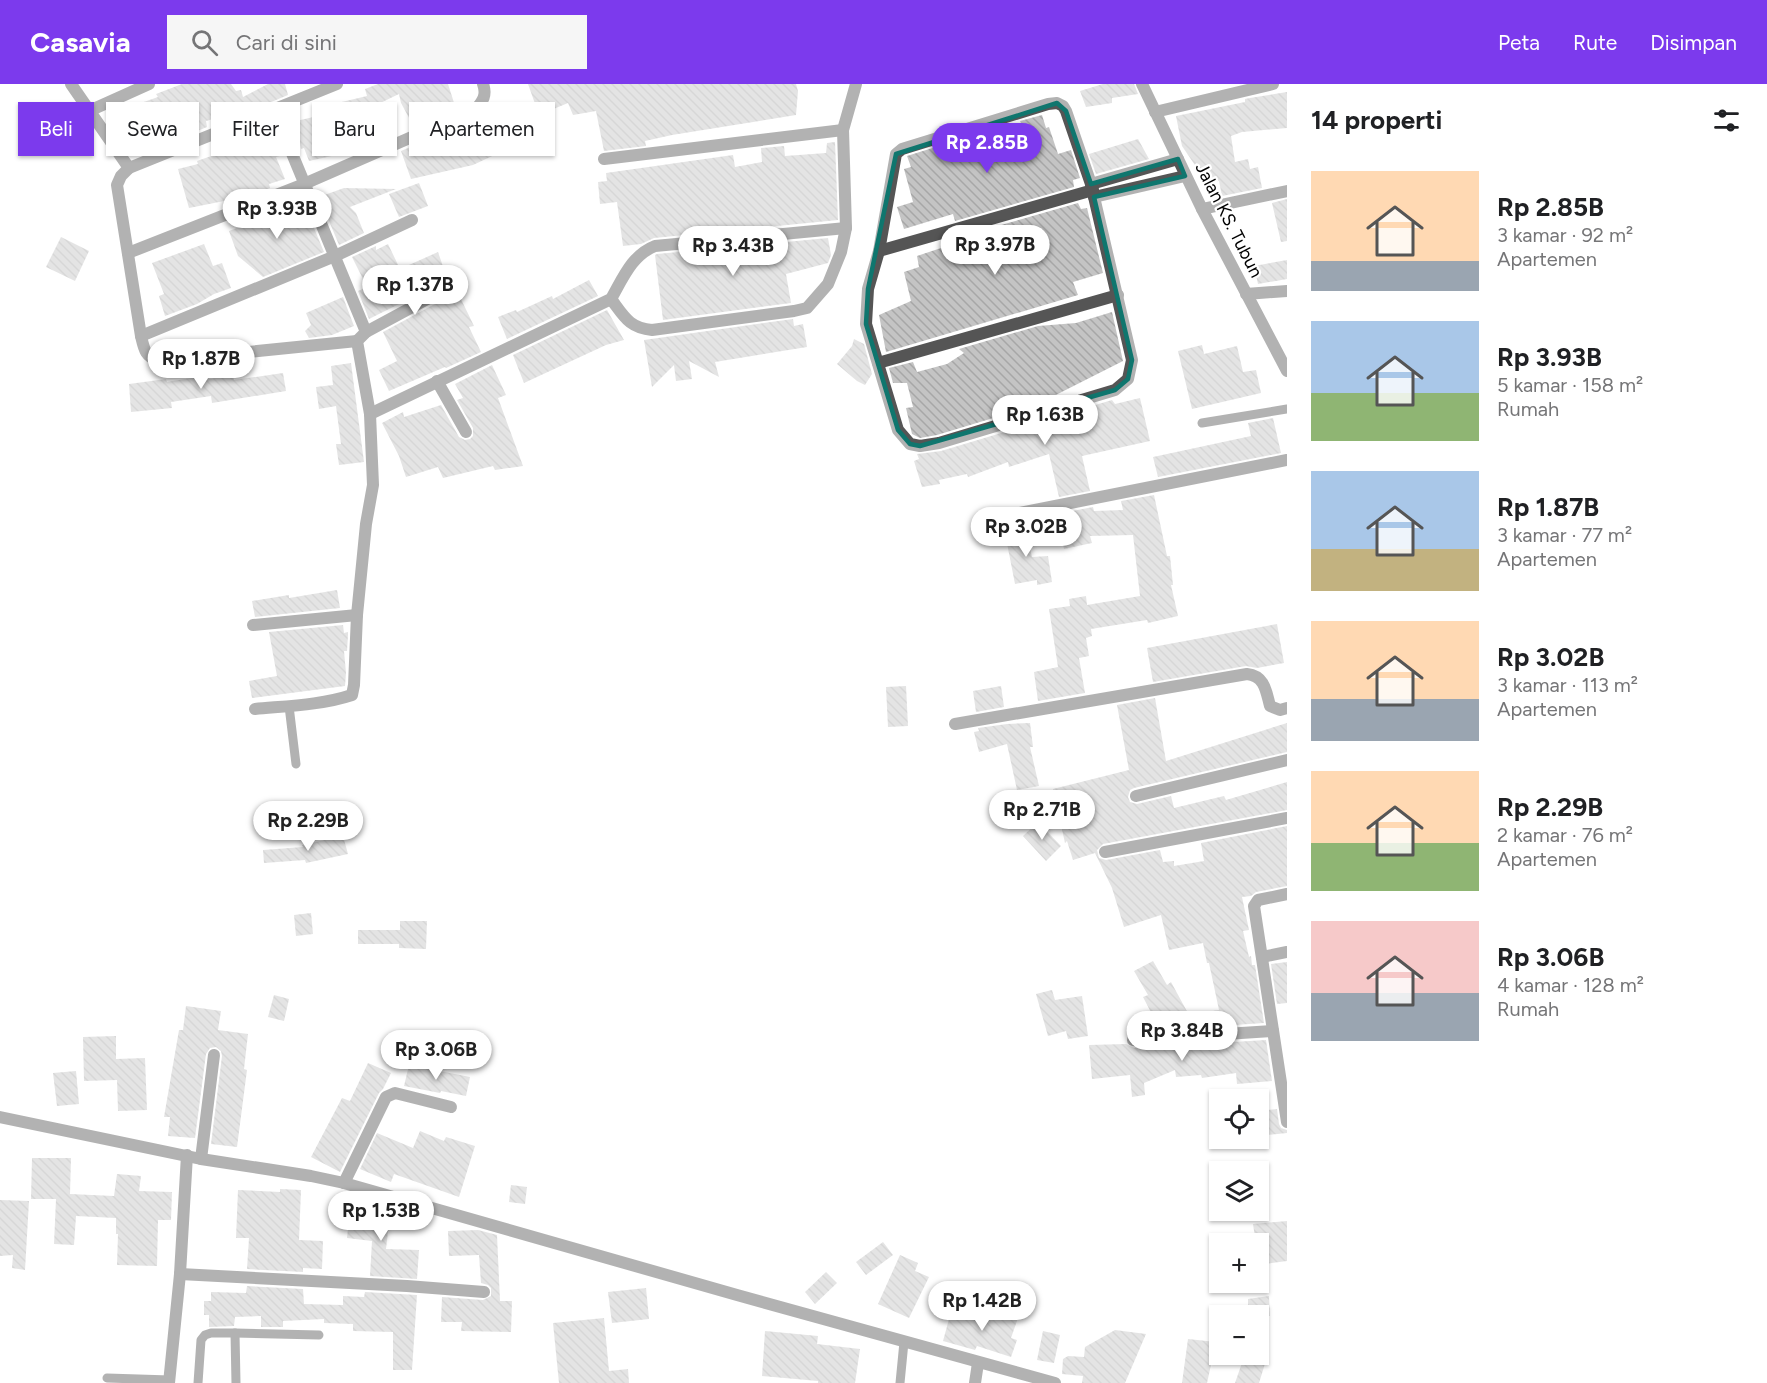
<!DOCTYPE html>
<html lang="id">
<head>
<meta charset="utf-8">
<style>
  :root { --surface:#fff; --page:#f6f6f6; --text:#202124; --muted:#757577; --accent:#7c3aed }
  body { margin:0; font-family:Figtree,sans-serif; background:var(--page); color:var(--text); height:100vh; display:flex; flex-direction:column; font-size:22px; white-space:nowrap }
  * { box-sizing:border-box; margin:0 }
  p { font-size:20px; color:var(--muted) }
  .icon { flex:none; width:33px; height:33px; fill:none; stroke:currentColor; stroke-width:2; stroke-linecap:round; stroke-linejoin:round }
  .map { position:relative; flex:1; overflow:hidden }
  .sheet { display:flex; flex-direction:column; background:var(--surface); width:480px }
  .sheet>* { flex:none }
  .banner { position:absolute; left:18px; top:18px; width:570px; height:54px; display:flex; gap:12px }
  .tools { position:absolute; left:1209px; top:1005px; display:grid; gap:12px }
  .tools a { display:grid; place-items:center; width:60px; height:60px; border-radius:0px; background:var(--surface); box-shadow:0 2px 4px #0004; font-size:30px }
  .price { position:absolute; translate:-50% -51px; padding:0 14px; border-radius:21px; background:#fff; color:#222; font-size:20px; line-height:39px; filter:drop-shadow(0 2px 3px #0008) }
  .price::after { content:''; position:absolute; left:50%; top:36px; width:18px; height:14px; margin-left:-9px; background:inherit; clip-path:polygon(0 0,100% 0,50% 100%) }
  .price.current { background:var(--accent); color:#fff }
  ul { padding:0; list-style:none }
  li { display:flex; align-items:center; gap:18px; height:150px; padding:0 24px }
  li span { display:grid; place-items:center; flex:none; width:168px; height:120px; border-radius:0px; color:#555 }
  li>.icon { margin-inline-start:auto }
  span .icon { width:72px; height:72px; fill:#fffc; stroke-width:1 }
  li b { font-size:26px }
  h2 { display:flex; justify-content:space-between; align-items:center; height:72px; padding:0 24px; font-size:26px }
  .tag { padding:0 21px; border-radius:0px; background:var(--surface); box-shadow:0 2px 4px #0004; font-size:21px; line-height:54px }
  .tag.current { background:var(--accent); color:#fff }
  header { display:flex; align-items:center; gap:36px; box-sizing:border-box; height:84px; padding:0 30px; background:var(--accent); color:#fff }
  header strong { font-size:28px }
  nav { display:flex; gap:33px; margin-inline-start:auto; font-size:21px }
  .search { width:420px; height:54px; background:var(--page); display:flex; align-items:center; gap:15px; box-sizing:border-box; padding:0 21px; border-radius:0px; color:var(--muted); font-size:22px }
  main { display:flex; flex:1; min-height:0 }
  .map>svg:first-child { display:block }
  .building { fill:url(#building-back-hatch) }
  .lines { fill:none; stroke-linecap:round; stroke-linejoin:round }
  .service { stroke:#555; stroke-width:9 }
  .minor { stroke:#555; stroke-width:12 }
  .tertiary { stroke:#555; stroke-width:12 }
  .marked { fill:none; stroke:#0f766e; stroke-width:4.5; stroke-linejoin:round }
  .labels { text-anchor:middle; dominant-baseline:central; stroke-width:4.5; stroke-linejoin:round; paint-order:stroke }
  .street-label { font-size:18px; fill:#000; stroke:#fff }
</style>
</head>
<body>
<header>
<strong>Casavia</strong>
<div class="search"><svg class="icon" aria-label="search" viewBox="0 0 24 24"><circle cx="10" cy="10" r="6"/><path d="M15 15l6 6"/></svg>Cari di sini</div>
<nav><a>Peta</a><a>Rute</a><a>Disimpan</a></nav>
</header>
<main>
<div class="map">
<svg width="1287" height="1299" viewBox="0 0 1287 1299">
  <defs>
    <pattern id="building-back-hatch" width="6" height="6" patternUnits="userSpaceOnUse" patternTransform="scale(1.5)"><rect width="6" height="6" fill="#c4c4c4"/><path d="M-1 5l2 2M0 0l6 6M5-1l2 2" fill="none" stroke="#a7a7a7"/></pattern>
  </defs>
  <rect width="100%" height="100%" fill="#fff"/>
  <g class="building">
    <polygon points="182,0 231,0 236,7 241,6 243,13 268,0 285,0 288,11 264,21 206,37 207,43 141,70 133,49 129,52 121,26 158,13 156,10"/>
    <polygon points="378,0 448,0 456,25 414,43 401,19 399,10 372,23 380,55 345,69 309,77 304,64 301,65 296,37 331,29 329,21 367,12 365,5"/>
    <polygon points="528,0 796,0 798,7 796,31 672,51 645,57 646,62 604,67 596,27 573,31 568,19 539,31"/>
    <polygon points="1103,0 1134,0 1138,10 1112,14 1112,19 1086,23 1080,7"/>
    <polygon points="1287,8 1287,44 1242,48 1231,52 1235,78 1248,75 1250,85 1258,83 1262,104 1222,112 1219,97 1207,99 1182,62 1176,32 1245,18 1245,15 1250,14"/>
    <polygon points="501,24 518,60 473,81 411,95 401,67"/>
    <polygon points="1042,31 1046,44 1049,43 1058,70 1071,66 1080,94 1073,96 1074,103 955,137 953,130 904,145 897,123 913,118 904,85 911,83 907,72 958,56 959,60 988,61 984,48 1021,39 1020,37"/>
    <polygon points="274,50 283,71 276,73 285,95 269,100 270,104 254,111 189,124 178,85 198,80 197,77"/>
    <polygon points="1138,55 1149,75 1096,90 1089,70"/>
    <polygon points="835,58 838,136 654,154 641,160 623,162 617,118 600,120 598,98 607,97 606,89 733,71 735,83 762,78 761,64 784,62 785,72 826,69 827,59"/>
    <polygon points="419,99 428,122 399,133 389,110"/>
    <polygon points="344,104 396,105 350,123 356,129 364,149 339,161 319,113"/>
    <polygon points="1287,115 1287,157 1281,158 1272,119"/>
    <polygon points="1078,119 1081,125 1087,124 1103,189 1073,198 1078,211 886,268 879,231 911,217 904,188 919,183 917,172 959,158 959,153"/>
    <polygon points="276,120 281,130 304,120 324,168 263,193 238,172 229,147 263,134 260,126"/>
    <polygon points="61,153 89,167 75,197 46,183"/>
    <polygon points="828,154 831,171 828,179 786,190 791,219 663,236 655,171 657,170"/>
    <polygon points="204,160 213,182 222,179 231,204 214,210 197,220 165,232 159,212 164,210 152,179"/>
    <polygon points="388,160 400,185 438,168 447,194 451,193 451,215 459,211 474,242 469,243 481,268 446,284 445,283 389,307 379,286 397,277 383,248 446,214 450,207 446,200 439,200 369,235 358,207 367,203 352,173 376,162 376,166"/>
    <polygon points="1287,176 1287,195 1258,200 1254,182"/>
    <polygon points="589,196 598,212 507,255 498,233 516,226 517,228 552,212 553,215"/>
    <polygon points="343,213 354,242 332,251 309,254 305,247 311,241 306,229"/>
    <polygon points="607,226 624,256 606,261 524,299 513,271"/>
    <polygon points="1112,228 1123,277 1036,321 937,351 920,354 912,350 906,324 913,323 907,299 893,299 889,284 913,278 917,288 947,280 964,269 959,265 1038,242 1076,239"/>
    <polygon points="793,235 794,242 803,240 807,263 715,278 719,293 689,277 692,295 676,297 674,281 652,303 644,256"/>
    <polygon points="854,255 864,260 872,290 865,301 857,297 837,280 852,262"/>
    <polygon points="1202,261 1204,270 1237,262 1243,288 1256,286 1261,309 1192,325 1178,267"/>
    <polygon points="351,279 364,378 339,381 336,360 341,360 336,322 319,325 316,303 333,301 331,282"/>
    <polygon points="492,281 506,311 498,314 523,382 495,386 493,382 443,394 438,383 406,393 399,372 382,339 403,328 404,333 441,321 459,353 465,356 470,355 473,352 473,344 457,316 463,314 455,300"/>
    <polygon points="283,289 286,307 212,319 211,312 171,318 172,324 131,328 129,300 166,295 167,298 203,292 204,296 233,291 234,296"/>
    <polygon points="1140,314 1150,357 1082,372 1090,407 1059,413 1049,370 1009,383 1008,378 968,393 967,390 939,396 940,400 922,403 914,377 919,375 917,370 941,367 1112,316 1115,320"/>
    <polygon points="1273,334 1281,369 1158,393 1153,373 1251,352 1248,339"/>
    <polygon points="1154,411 1167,472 1170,472 1173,501 1171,501 1178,532 1148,539 1147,536 1091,545 1092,552 1086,554 1089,572 1079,574 1085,609 1038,617 1034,588 1058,583 1049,525 1070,522 1069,515 1086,512 1087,521 1140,512 1133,451 1090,452 1092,459 1064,465 1058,440 1064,439 1062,429 1093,423 1094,427 1123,426 1121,417"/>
    <polygon points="1024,439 1032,473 1048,472 1052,498 1037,501 1037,496 1015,500 1004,444"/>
    <polygon points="337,506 340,524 255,533 252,517 289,511 289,514"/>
    <polygon points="1277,540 1284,579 1257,584 1246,582 1153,598 1147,564"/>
    <polygon points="343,541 344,549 348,548 348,551 347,567 344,567 346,589 345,602 252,614 249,597 277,592 269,548"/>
    <polygon points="906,602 908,642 888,643 886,603"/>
    <polygon points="1001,602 1004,623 976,628 973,607"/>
    <polygon points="1155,614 1166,677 1287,639 1287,668 1134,704 1130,706 1128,713 1130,718 1137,720 1171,712 1174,724 1224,712 1226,716 1287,698 1287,726 1103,760 1097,766 1099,774 1106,776 1160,766 1163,778 1174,777 1174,782 1204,777 1201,759 1287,742 1287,802 1256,808 1251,812 1242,813 1249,846 1243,847 1249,873 1251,872 1252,881 1255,881 1264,939 1160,946 1143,913 1148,911 1134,887 1153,877 1167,901 1171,898 1189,931 1219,926 1209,879 1207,879 1203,859 1169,866 1161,831 1124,843 1112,804 1095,769 1073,776 1067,757 1065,759 1053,705 1129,686 1117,621"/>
    <polygon points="1030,639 1033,663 1030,663 1039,702 1017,706 1007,660 979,668 974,648 979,647 978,644 1007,640"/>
    <polygon points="1038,738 1061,762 1046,777 1023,752"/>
    <polygon points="343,752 348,770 306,779 305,776 264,779 263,766 303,763 302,761"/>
    <polygon points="311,829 313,850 296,852 294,831"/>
    <polygon points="400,837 427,837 426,865 399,864 399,860 358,860 358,846 400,846"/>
    <polygon points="1287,878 1287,919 1277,920 1271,880"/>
    <polygon points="1052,906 1055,916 1082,912 1088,952 1068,955 1066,947 1048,952 1036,910"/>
    <polygon points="274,911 289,915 284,937 268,933"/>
    <polygon points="186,922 221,927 218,946 248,950 244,985 247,986 237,1063 211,1060 222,972 221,967 216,963 210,964 206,970 195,1054 168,1052 170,1033 164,1033 179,946 183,946"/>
    <polygon points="116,952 116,975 145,974 147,1026 118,1027 117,996 84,997 83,953"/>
    <polygon points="1266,956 1272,997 1237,1000 1236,989 1202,994 1201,991 1176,993 1175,986 1144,999 1145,1011 1132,1013 1130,991 1092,995 1089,961 1126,960 1134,964"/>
    <polygon points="368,979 391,989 383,1005 379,1009 340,1088 311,1073 342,1014 350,1017"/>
    <polygon points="409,981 470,993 466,1012 441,1007 440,1009 404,1002"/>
    <polygon points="76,987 79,1020 57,1022 53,989"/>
    <polygon points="1277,1025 1279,1040 1281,1044 1287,1046 1287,1049 1258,1052 1258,1027"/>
    <polygon points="420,1047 444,1057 446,1053 475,1062 459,1113 394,1090 391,1098 360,1085 377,1049 413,1064"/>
    <polygon points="32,1074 71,1074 70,1110 114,1112 117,1090 141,1092 139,1107 172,1108 171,1136 158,1136 157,1182 117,1181 118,1150 116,1150 116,1134 76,1132 74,1161 54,1160 56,1115 31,1115"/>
    <polygon points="511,1101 527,1103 525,1120 509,1118"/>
    <polygon points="280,1105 301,1106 299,1156 323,1157 322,1185 303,1184 303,1188 247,1185 249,1154 236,1154 238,1106 280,1108"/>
    <polygon points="0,1116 29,1117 25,1186 12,1184 13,1171 0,1172"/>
    <polygon points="351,1117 391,1122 386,1165 419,1166 417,1195 370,1192 372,1157 347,1154"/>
    <polygon points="1287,1137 1287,1177 1258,1181 1258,1160 1256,1160 1253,1140"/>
    <polygon points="478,1146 497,1151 500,1217 512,1217 511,1248 461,1247 462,1238 441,1238 442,1213 483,1216 491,1212 491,1204 488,1201 481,1199 479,1171 449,1172 448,1147"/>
    <polygon points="883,1158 893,1171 866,1191 856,1178"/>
    <polygon points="900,1171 918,1179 915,1187 929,1193 909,1234 878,1220"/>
    <polygon points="826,1188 837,1199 815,1220 805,1208"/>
    <polygon points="247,1202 303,1205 304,1220 343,1221 343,1212 364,1213 365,1208 417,1211 412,1286 393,1286 393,1248 353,1247 353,1240 324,1239 324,1235 283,1237 283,1243 261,1243 261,1232 235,1233 234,1242 209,1243 209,1231 204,1231 204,1217 211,1217 211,1208 246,1209"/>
    <polygon points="646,1204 649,1235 612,1239 608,1208"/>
    <polygon points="1269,1212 1270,1232 1248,1232 1248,1215"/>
    <polygon points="952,1224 992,1235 995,1226 1018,1234 1011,1254 1017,1256 1011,1273 977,1262 975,1266 943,1257"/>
    <polygon points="604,1234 609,1287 628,1285 629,1299 559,1299 553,1239"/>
    <polygon points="1115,1246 1146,1250 1125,1299 1082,1299 1083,1292 1062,1290 1063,1275 1068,1272 1084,1273 1085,1263"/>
    <polygon points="765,1247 818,1252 817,1260 860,1265 855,1299 818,1299 818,1297 762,1292"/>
    <polygon points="1043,1247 1060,1251 1054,1279 1037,1276"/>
    <polygon points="1188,1255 1216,1258 1207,1299 1182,1299"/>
    <polygon points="1245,1270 1268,1270 1259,1299 1235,1299"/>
  </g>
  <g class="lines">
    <g class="service">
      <polyline points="1202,339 1287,325"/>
      <polyline points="289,622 296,680"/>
      <polyline points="235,1249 319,1251"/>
      <polyline points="107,1294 170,1296"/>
      <polyline points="198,1299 201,1256 205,1251 211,1249 235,1249 236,1299"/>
      <polyline points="900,1299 904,1258"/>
    </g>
    <g class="minor">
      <polyline points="71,0 129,84"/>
      <path d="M337 0 129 84 121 92 117 101 141 252C144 265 145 273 159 277L357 257"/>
      <polygon points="1057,19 1063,22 1066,27 1091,100 1132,276 1128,295 1115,306 939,359 920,362 910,360 898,346 866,240 868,205 879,167 896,70 902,65 1048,20"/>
      <polyline points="89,27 149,0"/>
      <polyline points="1155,28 1273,0"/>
      <polyline points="604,75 843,46"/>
      <polyline points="1091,100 1178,75"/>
      <polyline points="1094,113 1185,92"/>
      <polyline points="1202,125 1287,107"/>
      <polyline points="879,167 1093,106"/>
      <path d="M128 169 304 100 476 25C483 17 487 11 483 0"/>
      <polyline points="1246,210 1287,207"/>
      <path d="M611 215C624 232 629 244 652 246L794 227 807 224 828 200 841 168 846 144 843 46 856 0"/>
      <polyline points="366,248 442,207"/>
      <polyline points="141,252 335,172 412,136"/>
      <polyline points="878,279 1118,211"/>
      <polyline points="437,297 466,348"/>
      <path d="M370 330 611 215C623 194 632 171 655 162L846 144"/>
      <polyline points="1020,429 1287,376"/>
      <polyline points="253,541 357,531"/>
      <path d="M255 625C286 622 322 621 352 611L354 601 357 531 366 440 373 401 370 330 357 257 366 248 274 26"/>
      <path d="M955 640 1247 590C1265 592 1266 607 1270 622L1280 626 1287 624"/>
      <polyline points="1136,712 1287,676"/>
      <polyline points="1105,768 1287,734"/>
      <polyline points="1287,810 1258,816 1254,822 1287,1038"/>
      <polyline points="1262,873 1287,868"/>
      <polyline points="1133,956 1273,947"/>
      <polyline points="0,1033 201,1075 311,1092 344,1099 737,1211 1055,1299"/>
      <polyline points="201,1075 214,971"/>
      <polyline points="344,1099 386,1013 395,1009 451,1023"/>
      <polyline points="180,1190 407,1202 484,1208"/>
      <polyline points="169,1299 180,1190 187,1071"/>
      <polyline points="975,1299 978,1279"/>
    </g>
    <polyline class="tertiary" points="1142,0 1202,125 1287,287"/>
  </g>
  <path d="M0 0H1287V1299H0ZM1057 19 1066 27 1091 100 1178 75 1185 92 1094 113 1132 276 1128 295 1115 306 920 362 910 360 898 346 866 240 868 205 896 70Z" fill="#fff" fill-opacity=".55" fill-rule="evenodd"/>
  <path class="marked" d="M1057 19 1066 27 1091 100 1178 75 1185 92 1094 113 1132 276 1128 295 1115 306 920 362 910 360 898 346 866 240 868 205 896 70Z"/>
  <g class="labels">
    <g class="street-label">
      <text transform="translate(1229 136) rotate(63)">Jalan KS. Tubun</text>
    </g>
  </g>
</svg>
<div class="tools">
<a><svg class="icon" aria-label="locate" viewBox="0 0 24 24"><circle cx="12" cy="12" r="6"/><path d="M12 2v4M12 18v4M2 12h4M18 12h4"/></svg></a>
<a><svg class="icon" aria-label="layers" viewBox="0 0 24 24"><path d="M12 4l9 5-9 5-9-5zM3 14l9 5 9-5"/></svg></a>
<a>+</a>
<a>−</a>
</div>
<b class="price current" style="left:987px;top:90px">Rp 2.85B</b>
<b class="price" style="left:277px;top:156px">Rp 3.93B</b>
<b class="price" style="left:995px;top:192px">Rp 3.97B</b>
<b class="price" style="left:733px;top:193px">Rp 3.43B</b>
<b class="price" style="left:415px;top:232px">Rp 1.37B</b>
<b class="price" style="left:201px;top:306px">Rp 1.87B</b>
<b class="price" style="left:1045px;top:362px">Rp 1.63B</b>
<b class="price" style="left:1026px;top:474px">Rp 3.02B</b>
<b class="price" style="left:1042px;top:757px">Rp 2.71B</b>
<b class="price" style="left:308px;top:768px">Rp 2.29B</b>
<b class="price" style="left:1182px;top:978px">Rp 3.84B</b>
<b class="price" style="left:436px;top:997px">Rp 3.06B</b>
<b class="price" style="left:381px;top:1158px">Rp 1.53B</b>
<b class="price" style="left:982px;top:1248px">Rp 1.42B</b>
<div class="banner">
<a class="tag current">Beli</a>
<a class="tag">Sewa</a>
<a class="tag">Filter</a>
<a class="tag">Baru</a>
<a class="tag">Apartemen</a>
</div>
</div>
<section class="sheet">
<h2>14 properti<svg class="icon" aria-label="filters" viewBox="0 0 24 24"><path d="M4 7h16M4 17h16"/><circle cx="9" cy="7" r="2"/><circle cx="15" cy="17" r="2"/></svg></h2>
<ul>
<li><span style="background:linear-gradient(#ffd9b3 75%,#9aa5b1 0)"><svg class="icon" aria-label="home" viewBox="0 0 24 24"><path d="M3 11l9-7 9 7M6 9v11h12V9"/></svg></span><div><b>Rp 2.85B</b><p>3 kamar · 92 m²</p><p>Apartemen</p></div></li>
<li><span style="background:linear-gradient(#a9c7e8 60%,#8fb573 0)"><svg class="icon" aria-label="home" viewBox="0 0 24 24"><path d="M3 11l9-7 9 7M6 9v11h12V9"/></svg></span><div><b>Rp 3.93B</b><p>5 kamar · 158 m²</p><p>Rumah</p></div></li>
<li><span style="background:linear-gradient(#a9c7e8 65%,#c2b280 0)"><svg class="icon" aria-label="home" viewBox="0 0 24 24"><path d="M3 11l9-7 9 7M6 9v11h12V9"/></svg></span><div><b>Rp 1.87B</b><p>3 kamar · 77 m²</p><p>Apartemen</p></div></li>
<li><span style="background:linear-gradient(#ffd9b3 65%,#9aa5b1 0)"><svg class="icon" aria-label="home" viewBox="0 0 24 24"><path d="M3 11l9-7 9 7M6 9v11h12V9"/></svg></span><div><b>Rp 3.02B</b><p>3 kamar · 113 m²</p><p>Apartemen</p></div></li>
<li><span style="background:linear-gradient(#ffd9b3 60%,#8fb573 0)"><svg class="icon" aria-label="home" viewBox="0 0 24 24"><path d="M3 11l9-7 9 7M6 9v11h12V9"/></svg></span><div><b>Rp 2.29B</b><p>2 kamar · 76 m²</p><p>Apartemen</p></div></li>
<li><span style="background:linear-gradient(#f6c9c9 60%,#9aa5b1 0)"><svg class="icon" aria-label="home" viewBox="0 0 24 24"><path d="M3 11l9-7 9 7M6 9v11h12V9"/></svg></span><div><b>Rp 3.06B</b><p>4 kamar · 128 m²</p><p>Rumah</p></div></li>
</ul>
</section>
</main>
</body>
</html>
